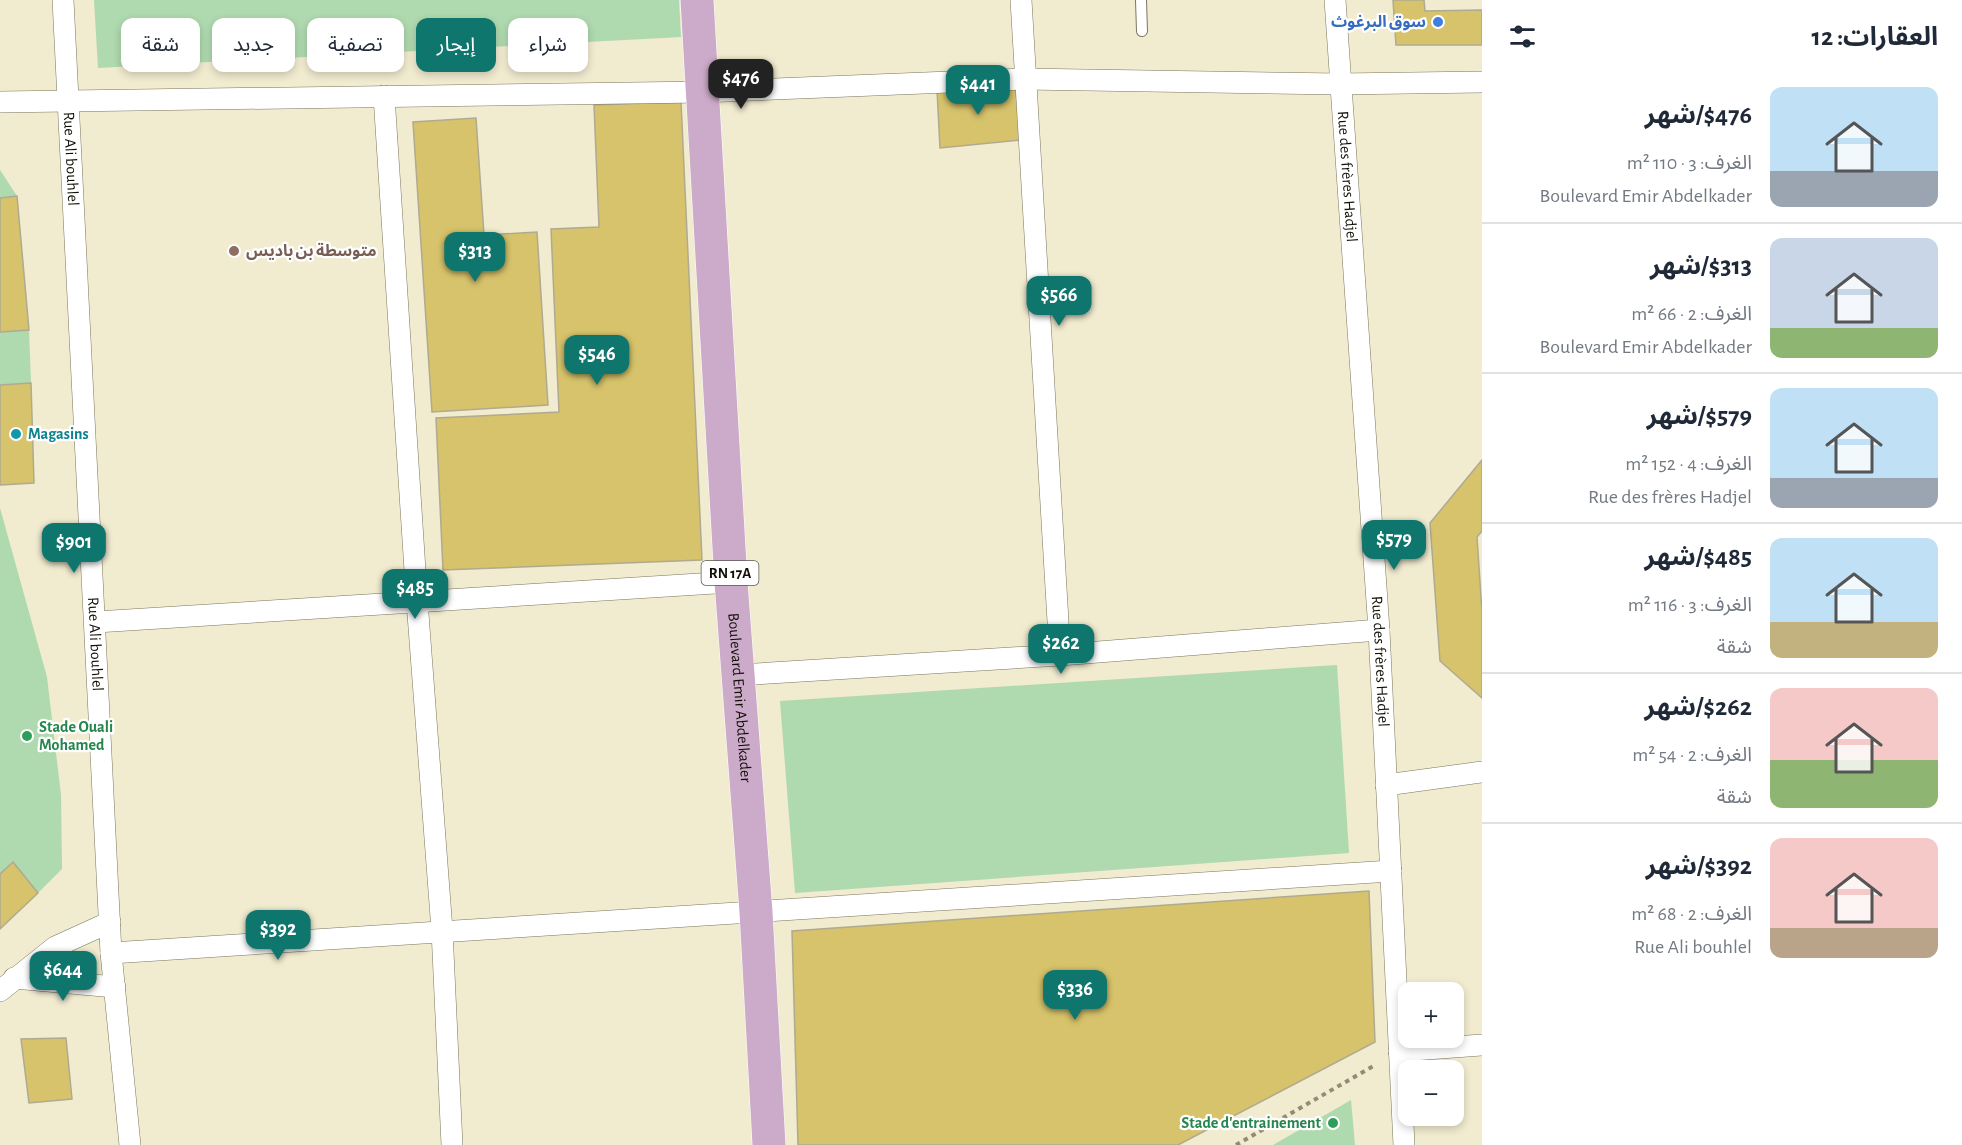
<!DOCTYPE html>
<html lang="ar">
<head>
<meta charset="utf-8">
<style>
  :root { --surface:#fff; --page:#f2f2f3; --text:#1f2937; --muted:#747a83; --line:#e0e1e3; --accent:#0f766e }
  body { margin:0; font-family:"Alegreya Sans","Noto Sans Arabic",sans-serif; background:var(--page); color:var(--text); direction:rtl; height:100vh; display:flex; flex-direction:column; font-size:22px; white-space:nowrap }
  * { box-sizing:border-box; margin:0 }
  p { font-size:20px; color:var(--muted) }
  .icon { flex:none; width:33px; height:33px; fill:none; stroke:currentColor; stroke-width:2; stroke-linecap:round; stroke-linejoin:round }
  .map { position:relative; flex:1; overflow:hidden; direction:ltr }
  .drawer { display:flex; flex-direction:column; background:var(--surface); width:480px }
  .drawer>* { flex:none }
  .top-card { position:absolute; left:18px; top:18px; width:570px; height:54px; direction:rtl; display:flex; gap:12px }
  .buttons { position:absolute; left:1398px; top:982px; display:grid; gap:12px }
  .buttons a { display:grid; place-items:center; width:66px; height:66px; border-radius:12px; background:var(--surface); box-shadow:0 3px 9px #0003; font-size:30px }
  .price { position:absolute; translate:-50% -51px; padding:0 14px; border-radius:12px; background:var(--accent); color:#fff; font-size:20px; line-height:39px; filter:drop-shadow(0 2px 3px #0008) }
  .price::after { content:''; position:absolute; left:50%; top:36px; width:18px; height:14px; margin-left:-9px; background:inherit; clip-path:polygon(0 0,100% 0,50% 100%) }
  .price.selected { background:#222; color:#fff }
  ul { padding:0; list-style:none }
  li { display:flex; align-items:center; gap:18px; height:150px; padding:0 24px }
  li+li { border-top:2px solid var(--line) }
  li span { display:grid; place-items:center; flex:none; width:168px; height:120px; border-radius:12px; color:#555 }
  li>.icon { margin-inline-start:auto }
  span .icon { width:72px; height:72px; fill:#fffc; stroke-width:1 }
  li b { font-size:26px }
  h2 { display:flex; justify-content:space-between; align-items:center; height:72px; padding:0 24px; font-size:26px }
  .chip { padding:0 21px; border-radius:12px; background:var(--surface); box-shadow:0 3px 9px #0003; font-size:21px; line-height:54px }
  .chip.selected { background:var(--accent); color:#fff }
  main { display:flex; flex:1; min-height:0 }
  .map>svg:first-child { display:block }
  .green { fill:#afd9af }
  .building { fill:#d7c36b; stroke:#afaa90; stroke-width:1.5 }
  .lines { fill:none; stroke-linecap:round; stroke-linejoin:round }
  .lane-casing { stroke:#7b765d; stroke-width:12 }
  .street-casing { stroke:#7b765d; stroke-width:22 }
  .primary-casing { stroke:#fff; stroke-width:34 }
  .path { stroke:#918c79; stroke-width:4; stroke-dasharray:4.5 4.5; stroke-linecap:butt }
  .lane { stroke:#fff; stroke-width:10 }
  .street { stroke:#fff; stroke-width:21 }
  .primary { stroke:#ccabca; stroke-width:33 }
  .shop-dot { fill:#3f7fe0; stroke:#fff; stroke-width:2 }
  .education-dot { fill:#8d6e63; stroke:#fff; stroke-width:2 }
  .culture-dot { fill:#0f9aa8; stroke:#fff; stroke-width:2 }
  .leisure-dot { fill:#2e9e5b; stroke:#fff; stroke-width:2 }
  .labels { text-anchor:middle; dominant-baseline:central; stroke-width:4.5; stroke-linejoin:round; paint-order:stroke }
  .shield { fill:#fff; stroke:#585751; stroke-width:1.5 }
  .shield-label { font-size:15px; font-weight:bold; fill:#110f06 }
  .shop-label { font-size:16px; font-weight:bold; fill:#366cbe; stroke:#fff; text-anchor:end }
  .street-label { font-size:16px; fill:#110f06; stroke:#fff }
  .education-label { font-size:16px; font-weight:bold; fill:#785e54; stroke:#fff; text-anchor:start }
  .culture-label { font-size:16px; font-weight:bold; fill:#0d838f; stroke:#fff; text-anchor:start }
  .leisure-label { font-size:16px; font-weight:bold; fill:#27864d; stroke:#fff; text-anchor:start }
</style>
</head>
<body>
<main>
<section class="drawer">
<h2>العقارات: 12<svg class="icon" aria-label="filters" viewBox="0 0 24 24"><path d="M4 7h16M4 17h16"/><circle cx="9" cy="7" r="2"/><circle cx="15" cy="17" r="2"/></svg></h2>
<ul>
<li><span style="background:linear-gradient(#bfe0f5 70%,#9aa5b1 0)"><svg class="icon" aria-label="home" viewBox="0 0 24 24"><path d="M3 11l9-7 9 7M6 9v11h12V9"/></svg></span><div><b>$476/شهر</b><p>الغرف: 3 · 110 m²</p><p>Boulevard Emir Abdelkader</p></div></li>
<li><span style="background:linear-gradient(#c9d6e8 75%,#8fb573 0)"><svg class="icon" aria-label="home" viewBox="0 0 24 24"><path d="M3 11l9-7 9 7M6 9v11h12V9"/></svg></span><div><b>$313/شهر</b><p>الغرف: 2 · 66 m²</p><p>Boulevard Emir Abdelkader</p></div></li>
<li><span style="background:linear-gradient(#bfe0f5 75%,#9aa5b1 0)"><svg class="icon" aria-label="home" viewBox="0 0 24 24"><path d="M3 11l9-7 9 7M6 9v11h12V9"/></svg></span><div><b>$579/شهر</b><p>الغرف: 4 · 152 m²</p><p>Rue des frères Hadjel</p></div></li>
<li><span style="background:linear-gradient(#bfe0f5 70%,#c2b280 0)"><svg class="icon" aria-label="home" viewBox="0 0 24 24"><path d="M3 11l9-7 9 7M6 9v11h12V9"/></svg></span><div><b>$485/شهر</b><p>الغرف: 3 · 116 m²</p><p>شقة</p></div></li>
<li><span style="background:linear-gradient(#f6c9c9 60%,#8fb573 0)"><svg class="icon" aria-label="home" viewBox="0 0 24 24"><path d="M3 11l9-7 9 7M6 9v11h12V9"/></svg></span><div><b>$262/شهر</b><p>الغرف: 2 · 54 m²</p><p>شقة</p></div></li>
<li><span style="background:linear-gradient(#f6c9c9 75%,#b9a48a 0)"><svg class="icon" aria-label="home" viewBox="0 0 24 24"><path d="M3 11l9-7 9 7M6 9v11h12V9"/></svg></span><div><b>$392/شهر</b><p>الغرف: 2 · 68 m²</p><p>Rue Ali bouhlel</p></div></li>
</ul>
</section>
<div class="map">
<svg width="1482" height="1145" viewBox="0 0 1482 1145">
  <rect width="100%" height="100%" fill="#f1ebd0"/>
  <g class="green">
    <polygon points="94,0 679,0 681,37 98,68"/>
    <polygon points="0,170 17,196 0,198"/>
    <polygon points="29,330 31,383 0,385 0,332"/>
    <polygon points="0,508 47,677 61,795 62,869 38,893 13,862 0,874"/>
    <polygon points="1337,665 1349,853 795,893 780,701"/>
    <polygon points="1351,1100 1355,1145 1273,1145"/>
  </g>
  <g class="building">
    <polygon points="1393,0 1424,0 1425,11 1482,10 1482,45 1396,45"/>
    <polygon points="1017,85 1020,140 940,148 937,90"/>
    <polygon points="681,102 702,560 443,570 436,418 559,412 551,229 599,227 594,105"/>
    <polygon points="476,118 484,235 537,232 548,405 432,412 413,122"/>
    <polygon points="17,196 29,330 0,332 0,198"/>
    <polygon points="31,383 34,483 0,485 0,385"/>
    <polygon points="1482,460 1482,531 1477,537 1482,612 1482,698 1440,661 1430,523"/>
    <polygon points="13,862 38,893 0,929 0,874"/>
    <polygon points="1369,891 1375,1042 1178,1145 798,1145 792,931"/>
    <polygon points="66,1038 72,1099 29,1103 21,1039"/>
  </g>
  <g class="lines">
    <g class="lane-casing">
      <polyline id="lane" points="1141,0 1142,31"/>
    </g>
    <g class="street-casing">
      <g id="street">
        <path id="s1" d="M63 0 111 953 130 1145"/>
        <polyline points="1021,0 1060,655"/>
        <path id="s2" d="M1335 0 1379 630 1404 1145"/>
        <polyline points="384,96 417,601 442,930 452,1145"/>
        <polyline points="0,102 702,92 1024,79 1339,84 1482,82"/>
        <polyline points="96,622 731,582"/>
        <polyline points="739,675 1060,655 1379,630"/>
        <polyline points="1386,785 1482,772"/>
        <polyline points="111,953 1391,871"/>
        <polyline points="14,978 115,987"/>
        <polyline points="0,991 55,947 110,922"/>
        <polyline points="1399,1051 1482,1045"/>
      </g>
    </g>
    <g class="primary-casing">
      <g id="primary">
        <path id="s3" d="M697 0 731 582 756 912 769 1145"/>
      </g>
    </g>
    <polyline class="path" points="1236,1145 1375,1065"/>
    <use href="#lane" class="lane"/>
    <use href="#street" class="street"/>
    <use href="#primary" class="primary"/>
  </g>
  <circle class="shop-dot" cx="1438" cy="22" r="6"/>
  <circle class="education-dot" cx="234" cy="251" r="6"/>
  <circle class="culture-dot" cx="16" cy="434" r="6"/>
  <g class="leisure-dot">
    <circle cx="27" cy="736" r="6"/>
    <circle cx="1333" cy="1123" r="6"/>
  </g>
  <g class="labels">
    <rect class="shield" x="701.5" y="561" width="57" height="24" rx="4.5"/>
    <g class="shield-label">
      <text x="730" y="573">RN 17A</text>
    </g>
    <g class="shop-label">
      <text x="1426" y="22">سوق البرغوث</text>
    </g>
    <g class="street-label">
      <text stroke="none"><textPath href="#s1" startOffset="159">Rue Ali bouhlel</textPath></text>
      <text stroke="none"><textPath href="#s2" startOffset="177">Rue des frères Hadjel</textPath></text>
      <text stroke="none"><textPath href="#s1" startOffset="645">Rue Ali bouhlel</textPath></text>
      <text stroke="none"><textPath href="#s2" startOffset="663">Rue des frères Hadjel</textPath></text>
      <text stroke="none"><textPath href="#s3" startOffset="699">Boulevard Emir Abdelkader</textPath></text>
    </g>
    <g class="education-label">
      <text x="246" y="251">متوسطة بن باديس</text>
    </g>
    <g class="culture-label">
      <text x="28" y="434">Magasins</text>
    </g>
    <g class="leisure-label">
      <text x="39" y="727">Stade Ouali<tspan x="39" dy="18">Mohamed</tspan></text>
      <text x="1321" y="1123" text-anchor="end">Stade d'entrainement</text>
    </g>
  </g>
</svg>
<div class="buttons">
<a>+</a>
<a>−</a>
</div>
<b class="price selected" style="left:741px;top:110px">$476</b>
<b class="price" style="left:978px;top:116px">$441</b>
<b class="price" style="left:475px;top:283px">$313</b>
<b class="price" style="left:1059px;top:327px">$566</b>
<b class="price" style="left:597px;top:386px">$546</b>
<b class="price" style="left:1394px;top:571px">$579</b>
<b class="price" style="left:74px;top:574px">$901</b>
<b class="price" style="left:415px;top:620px">$485</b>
<b class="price" style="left:1061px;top:675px">$262</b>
<b class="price" style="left:278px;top:961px">$392</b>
<b class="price" style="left:63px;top:1002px">$644</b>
<b class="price" style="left:1075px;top:1021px">$336</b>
<div class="top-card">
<a class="chip">شراء</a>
<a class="chip selected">إيجار</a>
<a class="chip">تصفية</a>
<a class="chip">جديد</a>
<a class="chip">شقة</a>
</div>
</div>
</main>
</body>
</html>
